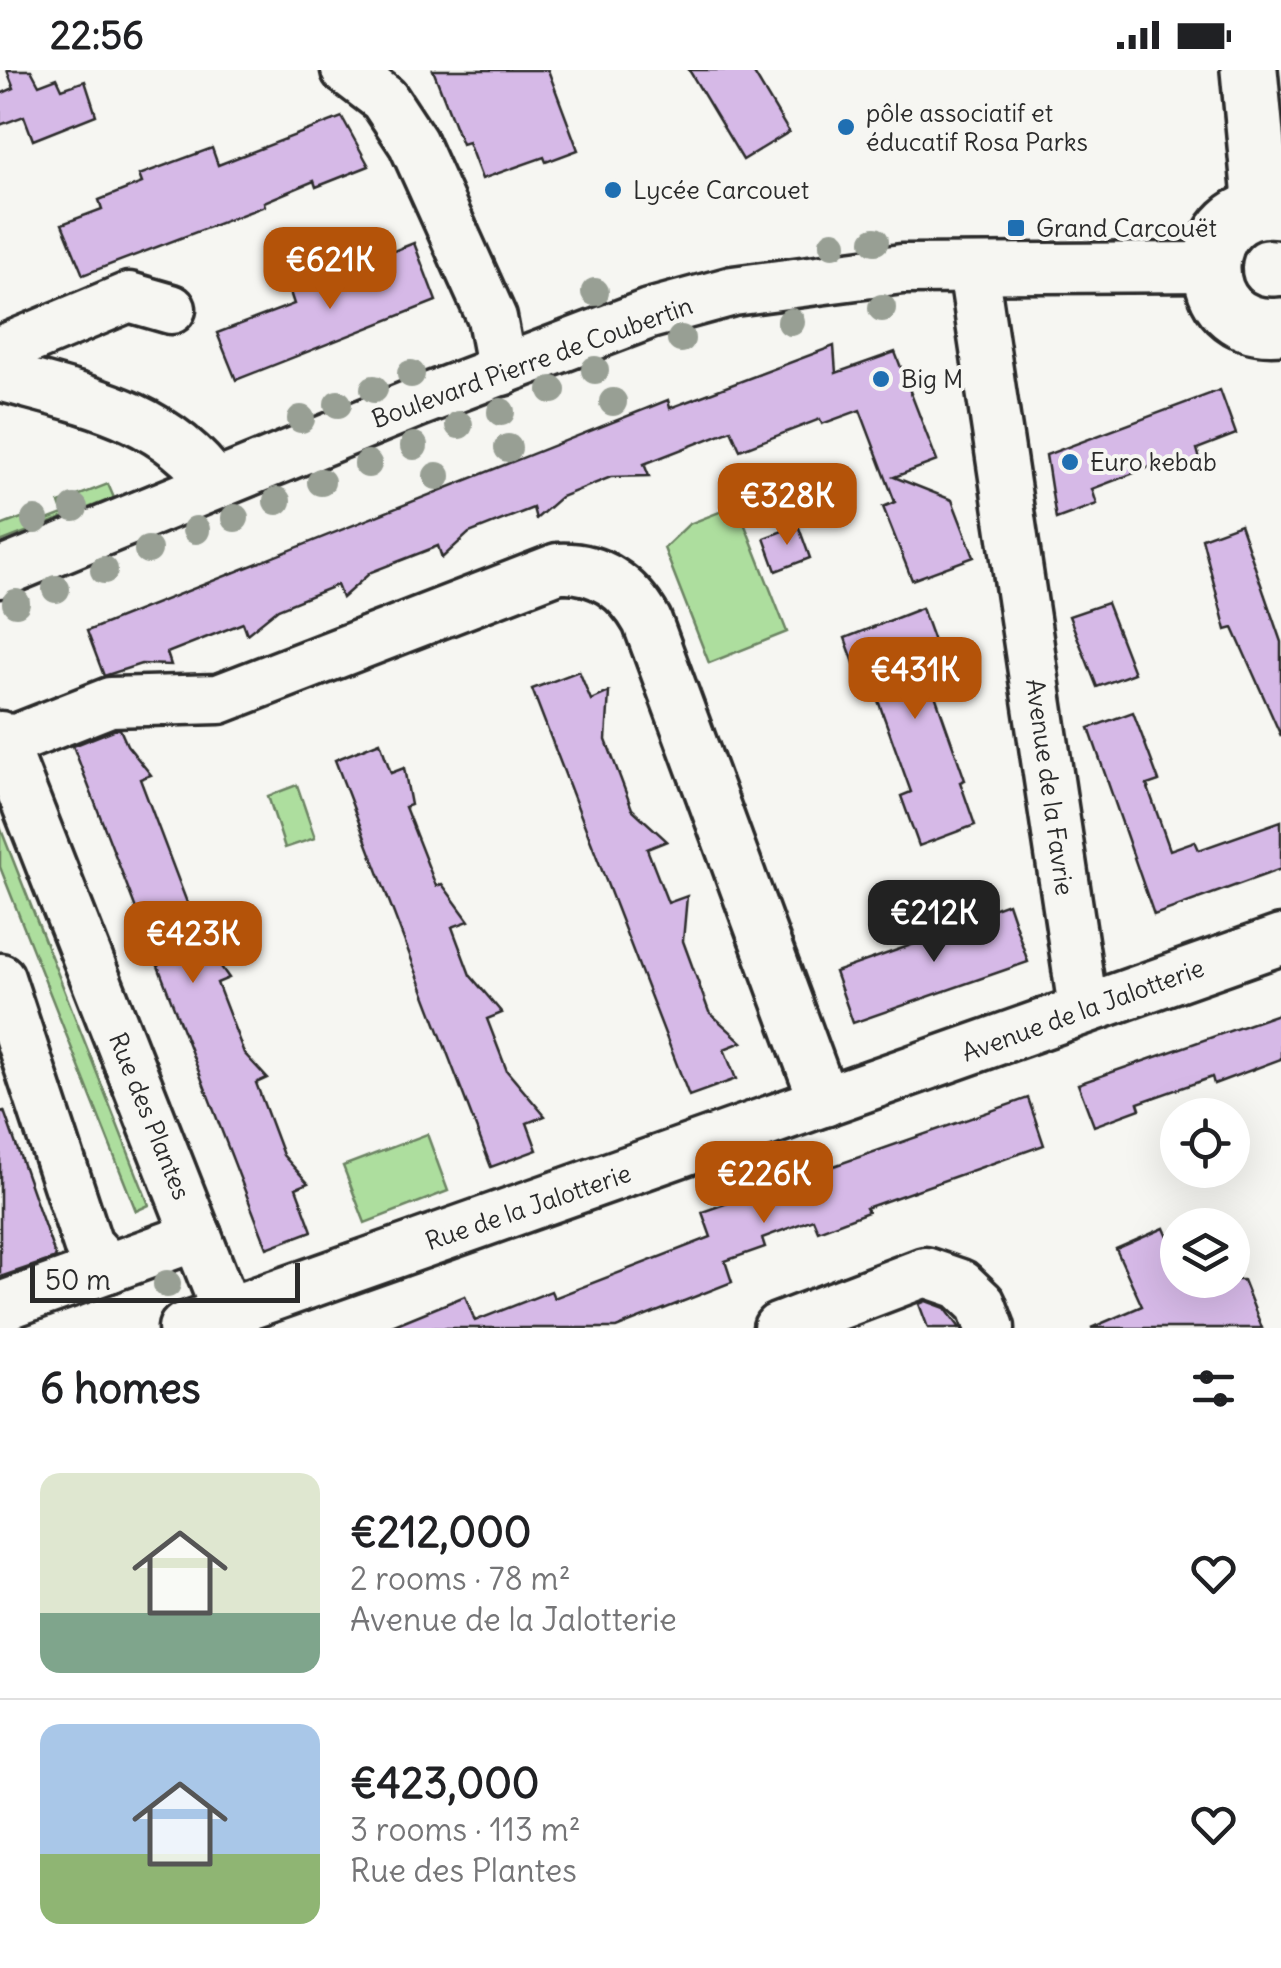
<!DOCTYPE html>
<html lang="en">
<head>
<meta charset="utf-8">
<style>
  :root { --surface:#fff; --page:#f6f6f6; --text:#202124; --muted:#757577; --line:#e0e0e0; --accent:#b45309 }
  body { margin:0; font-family:Delius,sans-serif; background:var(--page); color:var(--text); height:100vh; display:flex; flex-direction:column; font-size:38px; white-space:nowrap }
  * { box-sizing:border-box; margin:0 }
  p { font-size:32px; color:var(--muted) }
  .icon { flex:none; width:55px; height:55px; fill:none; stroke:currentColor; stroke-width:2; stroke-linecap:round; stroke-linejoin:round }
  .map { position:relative; height:1258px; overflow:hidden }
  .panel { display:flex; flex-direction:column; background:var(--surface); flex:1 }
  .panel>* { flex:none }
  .controls { position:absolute; left:1160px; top:1028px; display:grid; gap:20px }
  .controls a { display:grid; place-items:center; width:90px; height:90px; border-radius:50%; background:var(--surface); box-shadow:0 10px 40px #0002; font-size:50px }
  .scale { position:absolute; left:30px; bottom:25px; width:270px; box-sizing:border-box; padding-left:10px; border:5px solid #2b2b2b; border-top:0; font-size:28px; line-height:35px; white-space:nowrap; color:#2b2b2b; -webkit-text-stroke:8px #f6f6f2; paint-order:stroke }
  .price { position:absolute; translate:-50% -85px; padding:0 22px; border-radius:20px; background:var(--accent); color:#fff; font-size:32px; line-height:65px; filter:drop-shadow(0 2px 5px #0008) }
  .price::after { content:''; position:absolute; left:50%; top:60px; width:30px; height:22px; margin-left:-15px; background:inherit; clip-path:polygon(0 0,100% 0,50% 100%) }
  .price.selected { background:#222; color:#fff }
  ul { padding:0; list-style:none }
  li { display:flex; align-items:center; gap:30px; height:250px; padding:0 40px }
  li+li { border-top:2px solid var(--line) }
  li span { display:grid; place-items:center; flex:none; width:280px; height:200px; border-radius:20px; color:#555 }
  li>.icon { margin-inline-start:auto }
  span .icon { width:120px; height:120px; fill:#fffc; stroke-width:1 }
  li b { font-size:42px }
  h2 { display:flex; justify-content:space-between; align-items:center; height:120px; padding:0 40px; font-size:42px }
  .status { display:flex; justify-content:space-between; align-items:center; height:70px; padding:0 50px; background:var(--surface); direction:ltr }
  .status svg { height:28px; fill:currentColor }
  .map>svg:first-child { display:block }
  .green { fill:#adde9e; stroke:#6c8464; stroke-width:2.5 }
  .building { fill:#d6b9e7; stroke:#2b2b2b; stroke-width:2.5 }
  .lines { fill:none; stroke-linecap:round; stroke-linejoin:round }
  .minor-casing { stroke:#2b2b2b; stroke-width:55 }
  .major-casing { stroke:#2b2b2b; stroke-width:62 }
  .minor { stroke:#f6f6f2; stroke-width:48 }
  .major { stroke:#f6f6f2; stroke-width:55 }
  .tree { fill:#989f94 }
  .poi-dot { fill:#1f6fb2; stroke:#f6f6f2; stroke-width:4 }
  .labels { text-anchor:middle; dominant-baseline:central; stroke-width:8; stroke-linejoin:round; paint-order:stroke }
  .poi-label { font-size:25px; fill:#2b2b2b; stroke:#f6f6f2; text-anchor:start }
  .street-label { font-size:25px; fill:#2b2b2b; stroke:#f6f6f2 }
</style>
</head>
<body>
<div class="status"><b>22:56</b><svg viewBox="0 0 49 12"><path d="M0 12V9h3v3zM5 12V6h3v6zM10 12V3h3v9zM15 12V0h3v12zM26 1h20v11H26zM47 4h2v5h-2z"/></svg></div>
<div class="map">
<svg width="1281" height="1258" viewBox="0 0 1281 1258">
  <rect width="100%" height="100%" fill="#f6f6f2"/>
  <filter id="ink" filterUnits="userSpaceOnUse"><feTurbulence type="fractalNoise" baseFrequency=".01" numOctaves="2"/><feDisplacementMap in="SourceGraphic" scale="20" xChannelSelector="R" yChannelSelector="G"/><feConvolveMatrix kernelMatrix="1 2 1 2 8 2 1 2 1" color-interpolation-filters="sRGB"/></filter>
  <g filter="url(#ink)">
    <g class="green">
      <polygon points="108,414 114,428 0,472 0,456 37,442 42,452 63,444 59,433"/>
      <polygon points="737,435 787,562 709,593 664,478 689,454"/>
      <polygon points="297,715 315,768 285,778 268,726"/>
      <polygon points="0,757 149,1135 136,1141 0,797"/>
      <polygon points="427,1064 448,1121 365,1153 343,1096"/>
    </g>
    <g class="building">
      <polygon points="7,0 31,0 39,15 57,8 62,19 85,11 96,45 33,70 24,46 0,55 0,24 14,18"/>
      <polygon points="433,0 548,0 578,80 546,92 544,87 482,109 468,72 462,74"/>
      <polygon points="689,0 752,0 789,62 743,90"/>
      <polygon points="342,47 369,96 316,117 314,111 264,132 265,136 83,205 62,154 102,139 99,130 142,113 139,105 212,78 218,95"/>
      <polygon points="414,173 436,231 236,310 217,263 294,234 290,222"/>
      <polygon points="834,276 836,303 895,282 937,391 894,407 952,430 974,487 912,510 883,437 895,432 860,340 822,354 820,349 740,380 731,360 644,394 649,406 611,407 561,427 536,449 533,438 469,463 442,488 438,476 371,502 342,528 337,515 278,539 247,564 243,553 167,583 171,595 141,594 104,606 87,561 668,330 670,338"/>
      <polygon points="1220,320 1236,364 1197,379 1201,393 1173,404 1168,390 1092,419 1097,434 1056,449 1046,385"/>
      <polygon points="1240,454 1281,572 1281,666 1233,558 1226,560 1202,468"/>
      <polygon points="798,455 810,488 776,501 764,468"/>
      <polygon points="1107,533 1134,603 1097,617 1069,546"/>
      <polygon points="922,538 939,585 923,591 965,710 960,712 975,755 919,776 901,726 911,722 871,611 862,615 845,568"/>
      <polygon points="579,601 591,630 609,622 606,670 632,739 667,771 647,779 668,833 687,826 683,871 709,942 742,972 724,979 736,1009 689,1026 532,619"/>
      <polygon points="1133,642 1159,711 1147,715 1170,780 1195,771 1199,780 1281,751 1281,799 1154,845 1089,658"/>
      <polygon points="116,659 120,659 127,675 151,705 140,709 200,867 229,908 217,913 244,983 267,1008 256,1013 283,1085 308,1113 296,1118 312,1161 267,1178 73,676"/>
      <polygon points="380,672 391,703 404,698 411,735 405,737 436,816 442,814 469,851 452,857 470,905 502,943 487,949 507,1001 545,1046 527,1053 537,1080 491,1097 335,690"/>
      <polygon points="1008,833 1028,892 853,953 835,902 965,856 962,850"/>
      <polygon points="1281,943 1281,989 1214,1014 1212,1007 1138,1033 1140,1039 1094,1056 1078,1014"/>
      <polygon points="1028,1028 1044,1075 866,1138 868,1142 818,1161 813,1149 762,1168 765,1177 725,1191 732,1212 616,1258 387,1258 465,1226 475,1251 551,1221 554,1228 711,1167 702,1142"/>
      <polygon points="4,1041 56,1188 0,1207 0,1042"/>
      <polygon points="1164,1158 1178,1190 1178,1210 1243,1210 1262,1258 1091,1258 1142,1236 1116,1179"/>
      <polygon points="926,1231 945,1238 960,1258 928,1258 919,1234"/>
    </g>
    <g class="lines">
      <g class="minor-casing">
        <g id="minor">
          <polyline points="346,0 384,29 413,73 492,248 502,301"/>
          <polyline points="973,199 1083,938"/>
          <polyline points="0,281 129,227 171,239"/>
          <path d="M0 306C81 329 163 342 215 414"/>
          <polyline points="0,503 418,332 649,244 733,221 902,199 1210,197"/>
          <polyline points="0,666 233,1258"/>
          <path d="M3 674 110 632 219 629 558 498C599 496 628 517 647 551L824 1032"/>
          <polyline points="0,908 88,1175 109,1198"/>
          <polyline points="0,1237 197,1166"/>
          <polyline points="183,1258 1281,870"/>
          <polyline points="778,1258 925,1202 960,1214 981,1234 990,1258"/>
        </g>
      </g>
      <g class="major-casing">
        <g id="major">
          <polyline points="1249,0 1262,139"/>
          <path d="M1281 140C1192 127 1186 266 1281 256"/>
        </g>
      </g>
      <use href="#minor" class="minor"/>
      <use href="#major" class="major"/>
    </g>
    <g class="tree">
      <circle cx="875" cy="171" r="14"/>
      <circle cx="833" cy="174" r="14"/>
      <circle cx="595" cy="222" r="14"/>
      <circle cx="882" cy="238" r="14"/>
      <circle cx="791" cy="252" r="14"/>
      <circle cx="681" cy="269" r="14"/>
      <circle cx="595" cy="300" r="14"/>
      <circle cx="411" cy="304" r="14"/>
      <circle cx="374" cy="319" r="14"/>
      <circle cx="552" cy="320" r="14"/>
      <circle cx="613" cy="332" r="14"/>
      <circle cx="338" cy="334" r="14"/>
      <circle cx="501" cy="342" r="14"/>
      <circle cx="301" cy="349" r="14"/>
      <circle cx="459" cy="355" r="14"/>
      <circle cx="414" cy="376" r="14"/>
      <circle cx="508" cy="378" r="14"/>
      <circle cx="368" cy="394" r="14"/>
      <circle cx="437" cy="406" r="14"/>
      <circle cx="321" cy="412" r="14"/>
      <circle cx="277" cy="431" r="14"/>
      <circle cx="74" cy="438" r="14"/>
      <circle cx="235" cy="448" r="14"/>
      <circle cx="35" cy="450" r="14"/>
      <circle cx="196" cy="460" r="14"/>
      <circle cx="148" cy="480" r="14"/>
      <circle cx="104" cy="500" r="14"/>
      <circle cx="56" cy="519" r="14"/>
      <circle cx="16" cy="533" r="14"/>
      <circle cx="167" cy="1214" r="14"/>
    </g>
  </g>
  <g class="poi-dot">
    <circle cx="846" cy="57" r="10"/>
    <circle cx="613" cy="120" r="10"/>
    <rect x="1006" y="148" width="20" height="20" rx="5"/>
    <circle cx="881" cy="309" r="10"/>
    <circle cx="1070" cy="392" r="10"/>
  </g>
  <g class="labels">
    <g class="poi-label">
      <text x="866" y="43">pôle associatif et<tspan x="866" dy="29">éducatif Rosa Parks</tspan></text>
      <text x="633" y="120">Lycée Carcouet</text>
      <text x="1036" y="158">Grand Carcouët</text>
      <text x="901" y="309">Big M</text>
      <text x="1090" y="392">Euro kebab</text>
    </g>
    <g class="street-label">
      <text transform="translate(532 292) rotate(-20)">Boulevard Pierre de Coubertin</text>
      <text transform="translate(1050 717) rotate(82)">Avenue de la Favrie</text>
      <text transform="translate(1083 940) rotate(-20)">Avenue de la Jalotterie</text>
      <text transform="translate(150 1046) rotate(68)">Rue des Plantes</text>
      <text transform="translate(528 1137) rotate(-19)">Rue de la Jalotterie</text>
    </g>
  </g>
</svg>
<div class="controls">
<a><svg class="icon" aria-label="locate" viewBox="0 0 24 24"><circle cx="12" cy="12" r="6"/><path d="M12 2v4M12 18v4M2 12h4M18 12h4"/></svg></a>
<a><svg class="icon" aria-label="layers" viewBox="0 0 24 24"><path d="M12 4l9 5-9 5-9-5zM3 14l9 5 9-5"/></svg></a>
</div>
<div class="scale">50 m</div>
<b class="price" style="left:330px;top:242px">€621K</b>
<b class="price" style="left:787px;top:478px">€328K</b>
<b class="price" style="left:915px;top:652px">€431K</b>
<b class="price selected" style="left:934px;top:895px">€212K</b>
<b class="price" style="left:193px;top:916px">€423K</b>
<b class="price" style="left:764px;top:1156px">€226K</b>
</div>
<section class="panel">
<h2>6 homes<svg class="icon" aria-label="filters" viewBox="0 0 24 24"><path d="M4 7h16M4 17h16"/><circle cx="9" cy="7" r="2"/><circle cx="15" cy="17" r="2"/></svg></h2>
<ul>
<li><span style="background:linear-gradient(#dfe7d0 70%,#7fa58c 0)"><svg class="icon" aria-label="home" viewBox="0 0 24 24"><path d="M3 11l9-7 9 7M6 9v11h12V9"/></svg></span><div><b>€212,000</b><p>2 rooms · 78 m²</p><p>Avenue de la Jalotterie</p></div><svg class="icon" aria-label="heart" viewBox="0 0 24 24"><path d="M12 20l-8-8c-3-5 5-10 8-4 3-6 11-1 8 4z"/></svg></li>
<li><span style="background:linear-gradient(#a9c7e8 65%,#8fb573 0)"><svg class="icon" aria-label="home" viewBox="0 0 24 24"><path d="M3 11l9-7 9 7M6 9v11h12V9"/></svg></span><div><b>€423,000</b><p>3 rooms · 113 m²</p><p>Rue des Plantes</p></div><svg class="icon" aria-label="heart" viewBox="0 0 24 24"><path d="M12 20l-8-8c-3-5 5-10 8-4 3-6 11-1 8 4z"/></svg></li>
</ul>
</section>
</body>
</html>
